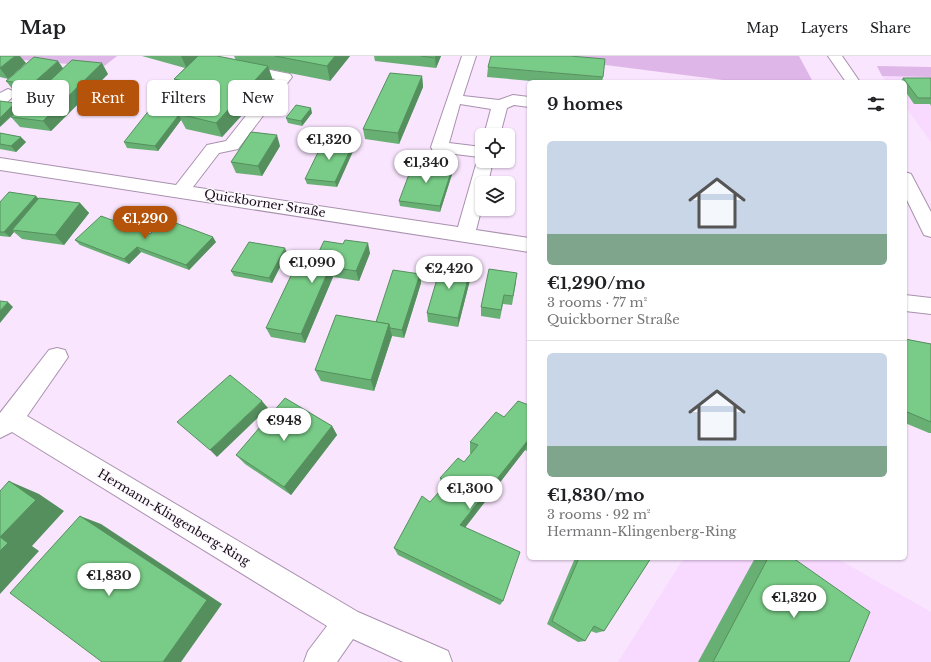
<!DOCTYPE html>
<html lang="en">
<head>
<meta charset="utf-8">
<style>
  :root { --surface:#fff; --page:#f6f6f6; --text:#202124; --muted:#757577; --line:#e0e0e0; --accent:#b45309 }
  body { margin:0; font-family:"Libre Baskerville",serif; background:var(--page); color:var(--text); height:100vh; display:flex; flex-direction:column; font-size:15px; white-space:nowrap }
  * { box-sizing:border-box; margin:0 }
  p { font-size:13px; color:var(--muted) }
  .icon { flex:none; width:22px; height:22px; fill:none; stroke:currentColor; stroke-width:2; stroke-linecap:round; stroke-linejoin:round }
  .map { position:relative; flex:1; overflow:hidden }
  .drawer { position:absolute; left:527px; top:24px; width:380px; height:480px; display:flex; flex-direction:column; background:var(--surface); border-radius:6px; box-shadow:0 1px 3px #0004 }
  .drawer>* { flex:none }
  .top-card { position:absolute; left:12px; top:24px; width:380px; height:36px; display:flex; gap:8px }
  .fabs { position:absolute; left:475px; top:72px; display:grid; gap:8px }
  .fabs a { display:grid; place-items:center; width:40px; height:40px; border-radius:6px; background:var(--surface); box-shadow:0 1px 3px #0004; font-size:20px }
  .price { position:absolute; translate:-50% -34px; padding:0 9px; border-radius:14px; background:#fff; color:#222; font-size:13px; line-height:26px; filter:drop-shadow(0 1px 2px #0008) }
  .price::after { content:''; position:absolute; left:50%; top:24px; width:12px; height:9px; margin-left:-6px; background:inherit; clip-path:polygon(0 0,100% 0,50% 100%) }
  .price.current { background:var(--accent); color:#fff }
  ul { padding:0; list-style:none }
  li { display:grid; align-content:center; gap:8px; height:212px; padding:0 20px }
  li+li { border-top:1px solid var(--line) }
  li span { display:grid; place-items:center; height:124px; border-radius:6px; color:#555 }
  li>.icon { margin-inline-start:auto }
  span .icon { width:72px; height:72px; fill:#fffc; stroke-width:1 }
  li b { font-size:17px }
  h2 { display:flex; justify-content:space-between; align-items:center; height:48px; padding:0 20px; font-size:17px }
  .chip { padding:0 14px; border-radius:6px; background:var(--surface); box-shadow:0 1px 3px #0004; font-size:14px; line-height:36px }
  .chip.current { background:var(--accent); color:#fff }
  header { display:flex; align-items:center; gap:24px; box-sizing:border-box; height:56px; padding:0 20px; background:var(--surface); border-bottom:1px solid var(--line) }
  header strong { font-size:19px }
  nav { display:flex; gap:22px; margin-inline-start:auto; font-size:14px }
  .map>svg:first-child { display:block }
  .built { fill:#f8d9ff }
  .green { fill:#deb6e7 }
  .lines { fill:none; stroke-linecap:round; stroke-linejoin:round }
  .minor-casing { stroke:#a991ae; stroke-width:2 }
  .minor { fill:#fff; fill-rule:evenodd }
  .wall { fill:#68af74 }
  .shaded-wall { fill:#558f5e }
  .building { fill:#79cc87; stroke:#558f5e }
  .labels { text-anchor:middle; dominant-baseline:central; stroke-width:3; stroke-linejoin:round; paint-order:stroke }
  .street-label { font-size:12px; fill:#150c17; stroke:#fdf8fe }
</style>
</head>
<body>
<header>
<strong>Map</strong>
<nav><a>Map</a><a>Layers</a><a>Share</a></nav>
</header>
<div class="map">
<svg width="931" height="606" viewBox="0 0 931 606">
  <rect width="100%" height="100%" fill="#f9e5fe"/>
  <g class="built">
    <polygon points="882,20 931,21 931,86 905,50 905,26 887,26"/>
    <polygon points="684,502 836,502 931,556 931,606 618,606"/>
  </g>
  <g class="green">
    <polygon points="0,0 117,0 103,11 0,2"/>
    <polygon points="535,0 799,0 813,26 739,26"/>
    <polygon points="877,10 931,11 931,21 882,20"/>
  </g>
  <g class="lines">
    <g class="minor-casing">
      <g id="minor">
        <polygon points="462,0 476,0 463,40 499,44 513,39 529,41 529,51 514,49 507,52 500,79 484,79 491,53 460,48 449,87 482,91 482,105 493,105 488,127 482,127 482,151 476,174 529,182 529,196 0,114 0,102 176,129 207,89 226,85 275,23 236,15 234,12 236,9 241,8 290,18 292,21 238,93 219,97 193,131 458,171 477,105 479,101 439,96 433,95 431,91"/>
        <polygon points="828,0 842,0 860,26 846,26"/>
        <polygon points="8,33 13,35 16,38 5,48 0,50 0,37"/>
        <polygon points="905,116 911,118 931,156 931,181 924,179 905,140"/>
        <polygon points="905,239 931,242 931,258 905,255"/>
        <polygon points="57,292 65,294 68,301 27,360 358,556 448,595 452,606 403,606 353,583 337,606 304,606 308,595 327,570 12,376 0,382 0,357 49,294"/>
      </g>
    </g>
    <use href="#minor" class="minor"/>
  </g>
  <g class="wall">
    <polygon points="0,0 26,7 8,23 0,21"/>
    <polygon points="142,0 217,0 236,4 234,0 350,0 330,25 269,13 273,25 222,81 186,73 181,64 158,95 127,92 124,86 184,52 184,53 196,41 181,38 174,23 185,12"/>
    <polygon points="374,0 441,0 436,12 375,5"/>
    <polygon points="488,11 603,21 602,26 543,26 487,21"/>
    <polygon points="63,12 108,18 51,75 20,71 11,61 0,71 19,53 35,38 14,35 6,25"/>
    <polygon points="422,20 423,31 399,88 365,83 363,73"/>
    <polygon points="903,22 931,22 931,50 930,48 914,48 905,35 905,26 900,26"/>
    <polygon points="312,57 302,70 288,67 286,62"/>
    <polygon points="0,77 26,86 16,96 0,93"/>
    <polygon points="353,88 354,93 337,131 307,128 305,123"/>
    <polygon points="280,90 262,120 236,117 231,106"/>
    <polygon points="453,110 453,115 440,156 400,150 399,145"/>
    <polygon points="36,140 38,143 80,147 89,157 64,189 22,183 14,176 10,181 0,180 0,146"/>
    <polygon points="150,178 216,186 189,214 141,196 129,208 80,189 75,184"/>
    <polygon points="287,197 272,227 234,220 231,215"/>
    <polygon points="370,197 359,225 333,221 305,287 271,281 266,272 313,208"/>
    <polygon points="471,211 471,220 458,271 428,266 427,257"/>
    <polygon points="420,218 421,227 404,282 392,280 374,335 321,325 315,314 376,266"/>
    <polygon points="516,226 512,249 503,248 500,263 481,260 481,251"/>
    <polygon points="529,249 529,260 527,259"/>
    <polygon points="905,283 931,288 931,377 929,377 905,367"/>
    <polygon points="529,349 529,396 525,394 465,471 503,545 500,549 398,499 394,492 430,446 443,432 442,432 440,422 464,406 471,398 470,397 470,386 504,361"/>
    <polygon points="332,370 337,379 291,439 245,408 236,399"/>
    <polygon points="575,502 651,502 604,575 596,577 591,575 585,585 578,586 547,568"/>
    <polygon points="755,502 793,502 849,606 698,606"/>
  </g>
  <g class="shaded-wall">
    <polygon points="15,0 20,0 26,7 8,23 0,12"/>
    <polygon points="181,0 204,0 187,13"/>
    <polygon points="335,0 350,0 330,25 327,10"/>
    <polygon points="436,0 441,0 436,12 435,2"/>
    <polygon points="58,5 65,15 39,39 31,29"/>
    <polygon points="102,7 108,18 51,75 43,65"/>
    <polygon points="268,10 273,25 222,81 216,67"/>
    <polygon points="422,20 423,31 399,88 398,77"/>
    <polygon points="15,47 19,53 0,71 0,62"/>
    <polygon points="184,52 186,57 179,58 181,64 158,95 155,90"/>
    <polygon points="311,52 312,57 302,70 301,65"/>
    <polygon points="277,79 280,90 262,120 258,110"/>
    <polygon points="21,81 26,86 16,96 11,90"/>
    <polygon points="353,88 354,93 337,131 335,126"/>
    <polygon points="453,110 453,115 440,156 440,150"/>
    <polygon points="36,140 41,145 12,174 14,176 10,181 4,176"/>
    <polygon points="80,147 89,157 64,189 55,179"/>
    <polygon points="213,181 216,186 189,214 186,209"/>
    <polygon points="368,187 370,197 359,225 356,215"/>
    <polygon points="137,191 141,196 129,208 124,203"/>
    <polygon points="285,192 287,197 272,227 269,222"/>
    <polygon points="330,211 333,221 305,287 301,278"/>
    <polygon points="471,211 471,220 458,271 458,262"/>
    <polygon points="420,218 421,227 404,282 402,274"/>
    <polygon points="8,246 13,251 0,267 0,255"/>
    <polygon points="389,268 392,280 374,335 371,324"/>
    <polygon points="262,345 268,352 217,401 210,394"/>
    <polygon points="332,370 337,379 291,439 284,431"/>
    <polygon points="529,383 525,394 461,477 460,469"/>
    <polygon points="9,425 39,438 64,455 32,490 39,495 0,538 0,481"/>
    <polygon points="80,460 101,468 222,548 181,606 163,606"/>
  </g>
  <g class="building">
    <polygon points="0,0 15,0 0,12"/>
    <polygon points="198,0 217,0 268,10 216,67 179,58 207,30 174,23"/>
    <polygon points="275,0 335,0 327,10"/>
    <polygon points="421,0 436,0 435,2"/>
    <polygon points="491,0 570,0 605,3 603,21 488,11"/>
    <polygon points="34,1 58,5 31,29 6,25"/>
    <polygon points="72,4 102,7 43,65 11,61"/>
    <polygon points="390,17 422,20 398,77 363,73"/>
    <polygon points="903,22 931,22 931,42 918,42"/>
    <polygon points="0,45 15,47 0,62"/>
    <polygon points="154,48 184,52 155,90 124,86"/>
    <polygon points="296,49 311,52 301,65 286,62"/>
    <polygon points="251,76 277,79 258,110 231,106"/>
    <polygon points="0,77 21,81 11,90 0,88"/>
    <polygon points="324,84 353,88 335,126 305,123"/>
    <polygon points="414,105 453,110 440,150 399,145"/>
    <polygon points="9,136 36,140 4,176 0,176 0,146"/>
    <polygon points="39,142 80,147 55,179 12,174"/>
    <polygon points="101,160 150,178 165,163 213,181 186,209 137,191 124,203 75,184"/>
    <polygon points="345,184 368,187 356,215 330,211 301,278 266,272 298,205 313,208 324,185 343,188"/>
    <polygon points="249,186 285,192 269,222 231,215"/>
    <polygon points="442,206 471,211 458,262 427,257"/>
    <polygon points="489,213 517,217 513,240 504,239 501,254 481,251"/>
    <polygon points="393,214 420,218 402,274 390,272 389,268 376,266"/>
    <polygon points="0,245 8,246 0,255"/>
    <polygon points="336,259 389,268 371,324 315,314"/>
    <polygon points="905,283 931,288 931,366 905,355"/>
    <polygon points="230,319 262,345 210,394 177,366"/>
    <polygon points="285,342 332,370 284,431 236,399"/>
    <polygon points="518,345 529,349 529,383 460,469 520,496 503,545 394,492 422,440 430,446 448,426 440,422 458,402 464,406 478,389 470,386 496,356 504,361"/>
    <polygon points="9,425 36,444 0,481 8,487 0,495 0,435"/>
    <polygon points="80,460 207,544 163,606 102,606 10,537"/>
    <polygon points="579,502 651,502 604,575 594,570 585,585 552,565"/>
    <polygon points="768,502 793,502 870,556 849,606 713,606"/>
  </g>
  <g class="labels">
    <g class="street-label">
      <text transform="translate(265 147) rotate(9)">Quickborner Straße</text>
      <text transform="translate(174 461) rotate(31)">Hermann-Klingenberg-Ring</text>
    </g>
  </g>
</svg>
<div class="fabs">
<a><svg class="icon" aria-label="locate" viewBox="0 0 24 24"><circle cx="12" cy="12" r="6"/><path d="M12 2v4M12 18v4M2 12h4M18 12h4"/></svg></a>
<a><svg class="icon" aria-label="layers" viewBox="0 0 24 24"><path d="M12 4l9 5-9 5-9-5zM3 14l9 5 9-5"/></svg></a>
</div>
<b class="price" style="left:329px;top:105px">€1,320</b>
<b class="price" style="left:426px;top:128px">€1,340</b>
<b class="price current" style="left:145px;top:184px">€1,290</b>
<b class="price" style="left:312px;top:228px">€1,090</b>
<b class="price" style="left:449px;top:234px">€2,420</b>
<b class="price" style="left:284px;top:386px">€948</b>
<b class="price" style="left:470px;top:454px">€1,300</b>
<b class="price" style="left:109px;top:541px">€1,830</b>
<b class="price" style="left:794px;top:563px">€1,320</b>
<div class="top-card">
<a class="chip">Buy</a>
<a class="chip current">Rent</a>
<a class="chip">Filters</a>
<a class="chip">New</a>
</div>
<section class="drawer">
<h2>9 homes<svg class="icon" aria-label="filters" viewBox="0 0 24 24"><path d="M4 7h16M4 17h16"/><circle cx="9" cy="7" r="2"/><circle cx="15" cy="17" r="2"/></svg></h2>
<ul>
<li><span style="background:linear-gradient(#c9d6e8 75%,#7fa58c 0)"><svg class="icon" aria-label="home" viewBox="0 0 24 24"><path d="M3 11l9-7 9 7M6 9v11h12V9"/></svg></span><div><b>€1,290/mo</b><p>3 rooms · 77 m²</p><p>Quickborner Straße</p></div></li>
<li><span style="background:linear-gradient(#c9d6e8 75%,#7fa58c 0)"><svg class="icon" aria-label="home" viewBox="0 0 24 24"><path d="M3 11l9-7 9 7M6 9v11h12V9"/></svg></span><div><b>€1,830/mo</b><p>3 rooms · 92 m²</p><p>Hermann-Klingenberg-Ring</p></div></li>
</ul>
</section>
</div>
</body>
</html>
